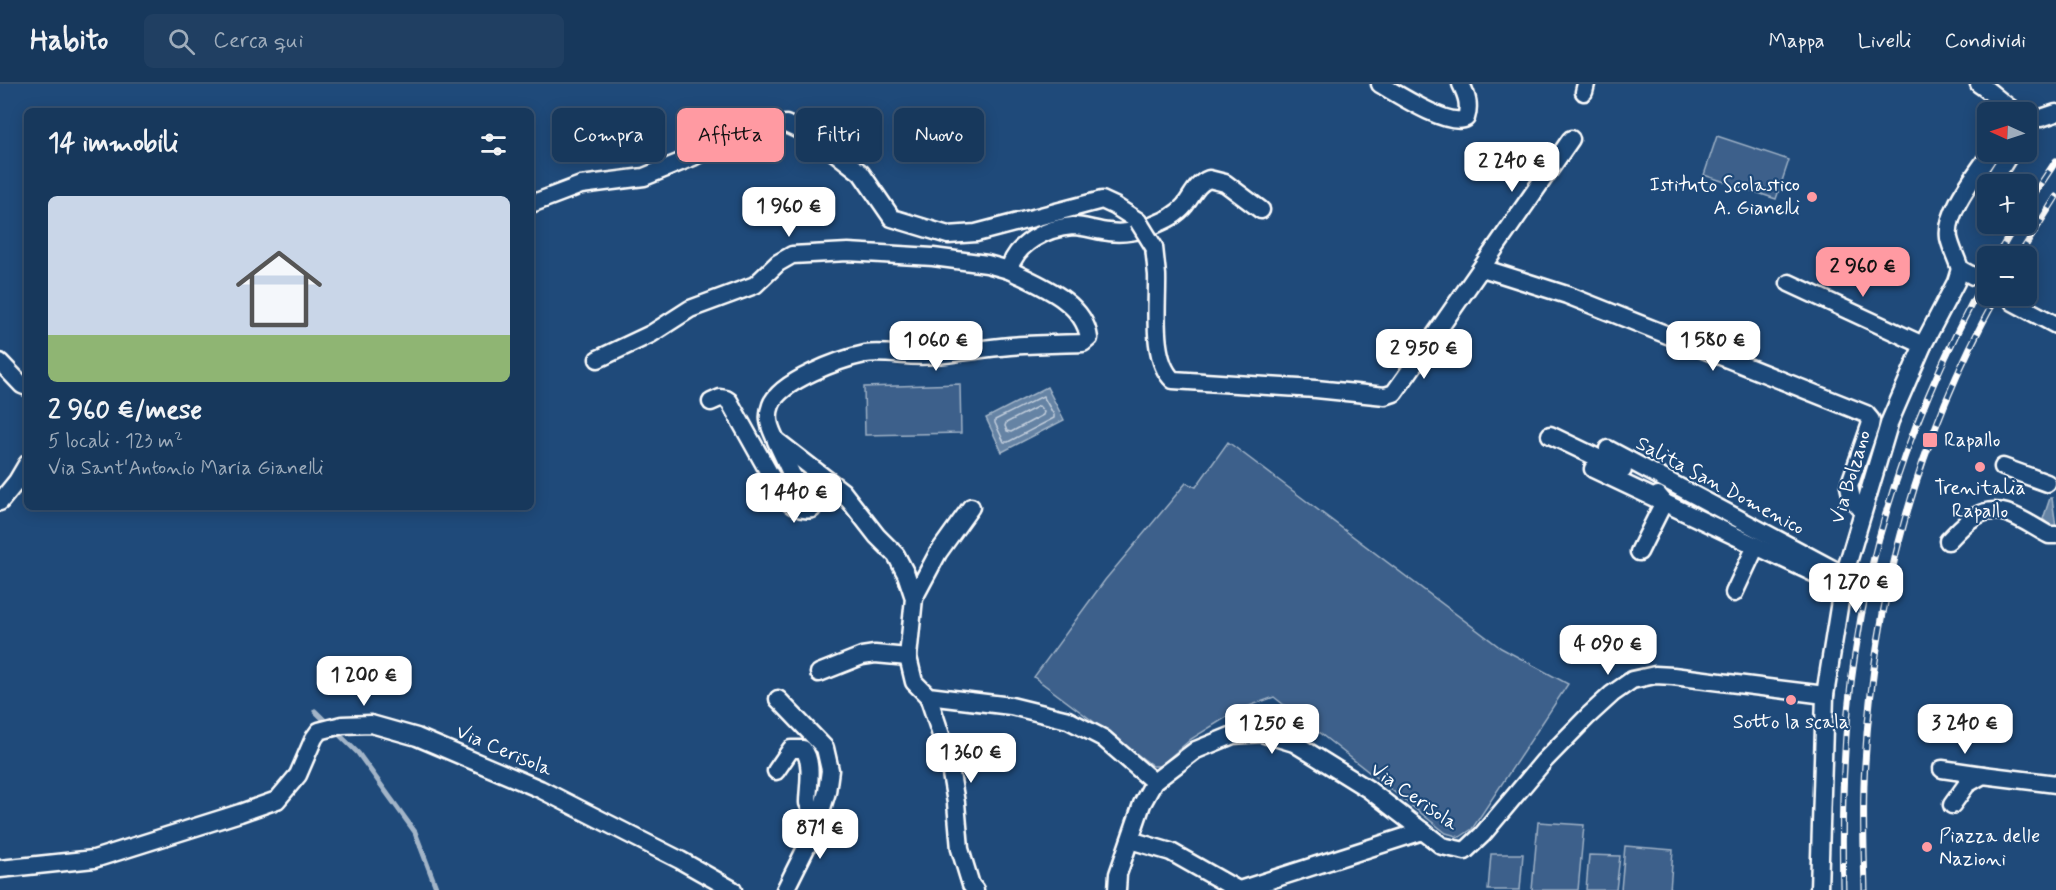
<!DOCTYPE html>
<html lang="it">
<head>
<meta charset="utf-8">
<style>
  :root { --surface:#17385c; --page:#203f62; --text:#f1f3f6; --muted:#9eacbb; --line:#365272; --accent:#ff9aa2 }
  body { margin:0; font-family:Mynerve,sans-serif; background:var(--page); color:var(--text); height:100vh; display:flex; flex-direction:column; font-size:22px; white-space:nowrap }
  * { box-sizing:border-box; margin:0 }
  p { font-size:20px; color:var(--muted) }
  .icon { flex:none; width:33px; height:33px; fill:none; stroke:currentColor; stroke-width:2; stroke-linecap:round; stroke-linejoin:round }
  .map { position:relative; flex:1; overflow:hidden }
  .sheet { position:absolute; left:24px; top:24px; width:510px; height:402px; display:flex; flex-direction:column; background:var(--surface); border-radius:9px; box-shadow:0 3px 15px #0003,0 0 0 2px var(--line) }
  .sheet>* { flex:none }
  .guide { position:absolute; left:552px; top:24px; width:570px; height:54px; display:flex; gap:12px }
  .needle { width:39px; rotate:273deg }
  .controls { position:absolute; left:1977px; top:18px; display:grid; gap:12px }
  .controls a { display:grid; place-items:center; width:60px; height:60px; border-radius:9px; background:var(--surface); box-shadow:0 3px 15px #0003,0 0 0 2px var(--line); font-size:30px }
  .price { position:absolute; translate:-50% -51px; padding:0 14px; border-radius:12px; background:#fff; color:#222; font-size:20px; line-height:39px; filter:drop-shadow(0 2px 3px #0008) }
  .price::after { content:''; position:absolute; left:50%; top:36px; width:18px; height:14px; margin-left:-9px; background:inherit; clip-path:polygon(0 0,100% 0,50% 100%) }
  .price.active { background:var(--accent); color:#111 }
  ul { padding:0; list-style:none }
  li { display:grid; align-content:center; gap:12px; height:318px; padding:0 24px }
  li span { display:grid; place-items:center; height:186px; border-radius:9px; color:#555 }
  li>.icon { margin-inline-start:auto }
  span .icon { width:108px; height:108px; fill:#fffc; stroke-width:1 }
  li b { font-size:26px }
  h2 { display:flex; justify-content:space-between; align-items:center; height:72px; padding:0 24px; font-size:26px }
  .pill { padding:0 21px; border-radius:9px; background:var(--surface); box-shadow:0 3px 15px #0003,0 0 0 2px var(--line); font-size:21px; line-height:54px }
  .pill.active { background:var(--accent); color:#111 }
  header { display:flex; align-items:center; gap:36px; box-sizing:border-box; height:84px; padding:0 30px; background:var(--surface); border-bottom:2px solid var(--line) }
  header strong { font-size:28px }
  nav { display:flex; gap:33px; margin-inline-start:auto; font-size:21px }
  .search { width:420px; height:54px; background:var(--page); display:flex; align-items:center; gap:15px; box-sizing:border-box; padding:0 21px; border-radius:9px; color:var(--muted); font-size:22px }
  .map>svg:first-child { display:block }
  .green { fill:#3c618b; stroke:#9eb0c5; stroke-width:1.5 }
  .water { fill:#6583a4; stroke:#a3b5c8; stroke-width:1.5 }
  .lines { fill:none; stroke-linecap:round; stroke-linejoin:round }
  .shore { stroke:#c1cddb; stroke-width:1.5 }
  .stream { stroke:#a3b5c8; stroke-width:5 }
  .minor-tunnel { stroke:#41658e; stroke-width:16; stroke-dasharray:16 8; stroke-linecap:butt }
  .minor-casing { stroke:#fff; stroke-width:21 }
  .minor { stroke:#1f4a7a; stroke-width:16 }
  .rail-casing { stroke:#fff; stroke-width:7 }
  .rail { stroke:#1f4a7a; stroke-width:4.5; stroke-dasharray:14; stroke-linecap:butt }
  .minor-bridge-casing { stroke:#fff; stroke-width:21; stroke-linecap:butt }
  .minor-bridge { stroke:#1f4a7a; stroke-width:16 }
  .poi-dot { fill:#ff9aa2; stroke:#1f4a7a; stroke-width:2 }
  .labels { text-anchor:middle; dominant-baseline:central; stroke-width:4.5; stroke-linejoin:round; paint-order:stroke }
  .poi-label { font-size:20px; fill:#fff; stroke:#1f4a7a; text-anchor:start }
  .street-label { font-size:20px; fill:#fff; stroke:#1f4a7a }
</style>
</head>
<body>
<header>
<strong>Habito</strong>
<div class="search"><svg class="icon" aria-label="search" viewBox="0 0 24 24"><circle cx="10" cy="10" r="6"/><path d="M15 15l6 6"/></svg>Cerca qui</div>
<nav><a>Mappa</a><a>Livelli</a><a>Condividi</a></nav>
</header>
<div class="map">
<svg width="2056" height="806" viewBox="0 0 2056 806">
  <rect width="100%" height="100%" fill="#1f4a7a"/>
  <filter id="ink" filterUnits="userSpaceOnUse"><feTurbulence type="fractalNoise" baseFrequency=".0167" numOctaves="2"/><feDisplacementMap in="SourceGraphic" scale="12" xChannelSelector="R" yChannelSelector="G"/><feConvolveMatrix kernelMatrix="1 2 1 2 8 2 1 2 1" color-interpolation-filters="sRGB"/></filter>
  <g filter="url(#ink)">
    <g class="green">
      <polygon points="1717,52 1789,76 1776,115 1704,91"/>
      <polygon points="960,300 961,349 865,351 864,303"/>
      <polygon points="1228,358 1501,564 1568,600 1472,745 1460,753 1446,749 1274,613 1238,626 1191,655 1160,682 1153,682 1034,593 1105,496 1186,399 1196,403"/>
      <polygon points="1538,738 1584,741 1578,806 1532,806"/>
      <polygon points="1625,762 1673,766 1670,806 1621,806"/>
      <polygon points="1491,770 1523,770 1520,806 1488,806"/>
      <polygon points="1589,771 1620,772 1616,806 1586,806"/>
    </g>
    <g class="water">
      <polygon points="1047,303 1064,336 1002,368 986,334"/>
      <polygon points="2050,414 2052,414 2056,443 2050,442 2043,435"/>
    </g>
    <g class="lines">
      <g class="shore">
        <polygon points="1043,312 1054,331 1054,334 1008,358 1004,358 995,339 995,336"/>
        <polygon points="1039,322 1044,328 1043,331 1011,348 1007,347 1005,342 1006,339"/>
      </g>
      <polyline class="stream" points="315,627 358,669 415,748 437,806"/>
      <polyline class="minor-tunnel" points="1973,192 1988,201"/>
      <g class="minor-casing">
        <g id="minor">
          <path d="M1380 0C1397 10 1450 44 1466 34 1470 21 1467 12 1461 0"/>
          <path d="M1979 0C1993 9 2003 21 2017 28"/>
          <polyline points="1584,8 1586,0"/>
          <polyline points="2026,33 2041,34 2056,29"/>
          <polyline points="1991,100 2011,68"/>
          <polyline points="531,120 581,101 644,93 693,73 722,57 786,40 816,54 861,89 892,134 948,151 976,149 1102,116 1115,122 1138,137"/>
          <path d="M1154 163C1155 172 1156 182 1157 191 1158 220 1150 275 1173 296L1316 305 1385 312 1394 309 1409 288 1571 55"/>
          <polyline points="1482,184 1567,211 1866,330 1871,336 1870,342 1849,402 1852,415 1862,426"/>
          <path d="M1973 192 1960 185C1957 175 1951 164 1949 154 1945 127 1977 90 1991 68"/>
          <polyline points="1789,199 1923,261"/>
          <polyline points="2013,218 2056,241"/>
          <polyline points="598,275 651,250 690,225 755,201 778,179 792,171 848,168 933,173 987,180 1009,186"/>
          <polyline points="0,278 22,301 27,303"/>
          <path d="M711 318 720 314 726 315 729 317 782 412C791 421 799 427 812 425L814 422 810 414 792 391 776 357"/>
          <polyline points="1550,351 1623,386"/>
          <polyline points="1608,365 1844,491"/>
          <polyline points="2003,383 2047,399"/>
          <polyline points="1593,385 1843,503"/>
          <polyline points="0,418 17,397 27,380"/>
          <polyline points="971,423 938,469 914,514 908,573 914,598 928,612 1011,622 1068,636 1103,654 1154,698"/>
          <path d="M1948 457C1956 449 1965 438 1976 432 2001 417 2026 439 2049 451H2056"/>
          <polyline points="1639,468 1664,418 1658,411"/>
          <polyline points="1734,509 1756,462"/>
          <path d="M914 514 906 490 896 471 877 452 842 407 776 356C770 344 766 334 771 321 780 297 841 275 865 270 887 267 911 274 933 271 959 269 984 264 1010 262 1034 260 1059 260 1083 259L1089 254C1084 217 1039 201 1009 186 1016 159 1046 144 1073 142 1084 142 1097 147 1109 148 1123 150 1142 147 1154 141 1166 136 1177 131 1185 121 1193 111 1196 100 1209 95L1225 99 1261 126"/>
          <polyline points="819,589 862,572 875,570 908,573"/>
          <polyline points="928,612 948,672 956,719 960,765 971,801 975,806"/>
          <polyline points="778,615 825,664 830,686 827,708 816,744 785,806"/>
          <polyline points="1942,685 1983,691"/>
          <path d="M776 687 791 665H803C814 678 808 703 808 719L811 724 820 730"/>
          <polyline points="1952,721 1967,700 1983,691 2056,700"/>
          <polyline points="1130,756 1171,768 1238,806"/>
          <polyline points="0,785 94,775 240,729 277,716 298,691 314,654 319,647 342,641 371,640 417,653 540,705 680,776 733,806"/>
          <polyline points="1117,806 1118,790 1142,720 1154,698 1196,666 1233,651 1261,649 1294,659 1368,705 1442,762 1465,767 1482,751 1544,677 1588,632 1612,610 1632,596 1655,591 1673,592 1825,611"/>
          <polyline points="1239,806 1423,747"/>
          <polyline points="1819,806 1825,611 1844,492 1890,337 1923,261 1956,198 1960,185"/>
        </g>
      </g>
      <use href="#minor" class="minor"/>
      <g class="rail-casing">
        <g id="rail">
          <polyline points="2026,122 2056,77"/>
          <polyline points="1997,172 2016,140"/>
          <polyline points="2019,172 2056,113"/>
          <path d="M1843 806C1841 727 1843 648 1855 570 1874 436 1923 307 1988 189"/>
          <path d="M1865 806C1864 764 1862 721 1865 679 1874 515 1917 355 1997 212"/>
        </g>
      </g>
      <use href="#rail" class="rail"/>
      <g class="minor-bridge-casing">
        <polyline id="minor-bridge" points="1138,137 1154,163"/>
      </g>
      <use href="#minor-bridge" class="minor-bridge"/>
    </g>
  </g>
  <g class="poi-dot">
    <circle cx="1812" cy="113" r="6"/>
    <rect x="1922" y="348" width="16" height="16" rx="3"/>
    <circle cx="1980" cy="383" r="6"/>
    <circle cx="1791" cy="616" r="6"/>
    <circle cx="1927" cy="763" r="6"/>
  </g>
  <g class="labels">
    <g class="poi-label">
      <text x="1800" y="101" text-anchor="end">Istituto Scolastico<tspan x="1800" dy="23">A. Gianelli</tspan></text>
      <text x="1944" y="356">Rapallo</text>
      <text x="1980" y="404" text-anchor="middle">Trenitalia<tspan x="1980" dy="23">Rapallo</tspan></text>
      <text x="1791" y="638" text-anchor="middle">Sotto la scala</text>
      <text x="1939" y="752">Piazza delle<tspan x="1939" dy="23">Nazioni</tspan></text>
    </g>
    <g class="street-label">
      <text transform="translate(1851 393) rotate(-73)">Via Bolzano</text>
      <text transform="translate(1720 402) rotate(28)">Salita San Domenico</text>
      <text transform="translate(504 667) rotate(23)">Via Cerisola</text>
      <text transform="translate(1414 713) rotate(35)">Via Cerisola</text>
    </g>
  </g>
</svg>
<div class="controls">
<a><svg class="needle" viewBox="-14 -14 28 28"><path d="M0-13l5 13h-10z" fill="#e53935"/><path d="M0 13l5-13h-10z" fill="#9eacbb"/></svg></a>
<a>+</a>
<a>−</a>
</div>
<b class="price" style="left:1512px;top:109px">2 240 €</b>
<b class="price" style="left:789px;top:154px">1 960 €</b>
<b class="price active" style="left:1863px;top:214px">2 960 €</b>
<b class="price" style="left:936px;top:288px">1 060 €</b>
<b class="price" style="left:1713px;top:288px">1 580 €</b>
<b class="price" style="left:1424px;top:296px">2 950 €</b>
<b class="price" style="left:794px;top:440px">1 440 €</b>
<b class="price" style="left:1856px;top:530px">1 270 €</b>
<b class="price" style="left:1608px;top:592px">4 090 €</b>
<b class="price" style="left:364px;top:623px">1 200 €</b>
<b class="price" style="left:1272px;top:671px">1 250 €</b>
<b class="price" style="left:1965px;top:671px">3 240 €</b>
<b class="price" style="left:971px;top:700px">1 360 €</b>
<b class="price" style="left:820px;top:776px">871 €</b>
<div class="guide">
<a class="pill">Compra</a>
<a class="pill active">Affitta</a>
<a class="pill">Filtri</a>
<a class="pill">Nuovo</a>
</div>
<section class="sheet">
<h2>14 immobili<svg class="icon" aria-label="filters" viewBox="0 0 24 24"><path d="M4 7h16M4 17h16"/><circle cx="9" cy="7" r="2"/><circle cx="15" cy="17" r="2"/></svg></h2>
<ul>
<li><span style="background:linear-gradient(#c9d6e8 75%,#8fb573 0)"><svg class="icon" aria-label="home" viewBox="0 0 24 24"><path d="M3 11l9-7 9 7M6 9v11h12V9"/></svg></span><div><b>2 960 €/mese</b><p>5 locali · 123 m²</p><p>Via Sant'Antonio Maria Gianelli</p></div></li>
</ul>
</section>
</div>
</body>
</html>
